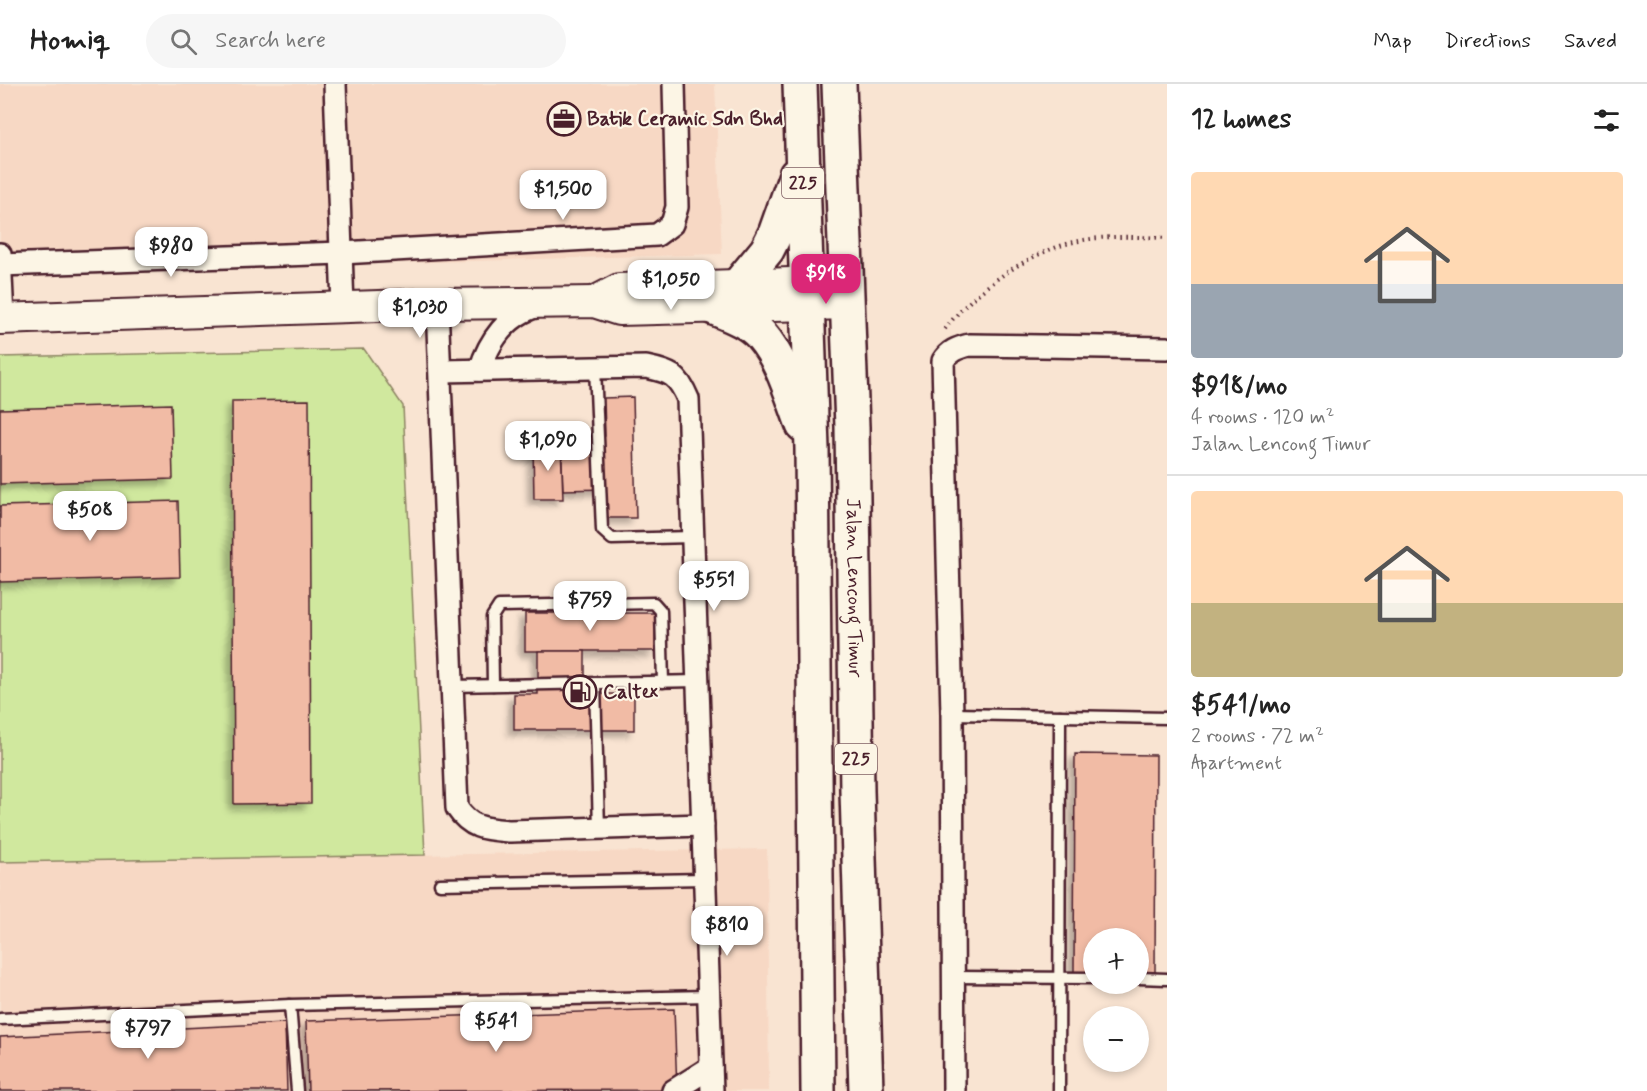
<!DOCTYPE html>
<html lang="en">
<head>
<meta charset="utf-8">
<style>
  :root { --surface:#fff; --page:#f6f6f6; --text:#222; --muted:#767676; --line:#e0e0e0; --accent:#db2777 }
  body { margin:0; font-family:Mynerve,sans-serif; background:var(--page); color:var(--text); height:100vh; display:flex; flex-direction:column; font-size:22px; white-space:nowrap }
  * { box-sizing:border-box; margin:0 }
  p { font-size:20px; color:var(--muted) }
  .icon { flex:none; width:33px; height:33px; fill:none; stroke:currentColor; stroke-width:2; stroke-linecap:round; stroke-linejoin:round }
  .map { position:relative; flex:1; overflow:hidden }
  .details { display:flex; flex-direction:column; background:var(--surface); width:480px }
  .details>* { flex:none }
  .tools { position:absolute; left:1083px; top:844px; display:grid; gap:12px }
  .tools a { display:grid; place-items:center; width:66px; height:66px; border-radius:50%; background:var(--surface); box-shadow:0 3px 9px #0003; font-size:30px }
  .price { position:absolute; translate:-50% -51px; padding:0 14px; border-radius:12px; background:#fff; color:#222; font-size:20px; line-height:39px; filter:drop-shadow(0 2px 3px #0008) }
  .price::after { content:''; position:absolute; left:50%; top:36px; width:18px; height:14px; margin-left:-9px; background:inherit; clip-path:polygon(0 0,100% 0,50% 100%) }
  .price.current { background:var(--accent); color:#fff }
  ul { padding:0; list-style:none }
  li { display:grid; align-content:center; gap:12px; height:318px; padding:0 24px }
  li+li { border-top:2px solid var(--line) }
  li span { display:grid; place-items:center; height:186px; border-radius:6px; color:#555 }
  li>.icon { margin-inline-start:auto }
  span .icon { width:108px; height:108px; fill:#fffc; stroke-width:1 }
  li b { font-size:26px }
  h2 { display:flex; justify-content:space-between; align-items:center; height:72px; padding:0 24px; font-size:26px }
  header { display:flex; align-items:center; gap:36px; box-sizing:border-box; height:84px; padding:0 30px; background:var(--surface); border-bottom:2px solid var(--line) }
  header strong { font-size:28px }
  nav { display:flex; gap:33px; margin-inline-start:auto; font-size:21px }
  .search { width:420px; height:54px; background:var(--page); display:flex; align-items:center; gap:15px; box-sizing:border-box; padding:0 21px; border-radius:33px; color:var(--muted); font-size:22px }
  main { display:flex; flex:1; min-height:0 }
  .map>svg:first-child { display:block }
  .built { fill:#f7d8c4 }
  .green { fill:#d0e89e; stroke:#8d8464; stroke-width:1.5 }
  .building { fill:#f1bba5; stroke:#4a1f2b; stroke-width:1.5; filter:url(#shadow) }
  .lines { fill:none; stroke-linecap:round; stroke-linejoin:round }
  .lane-casing { stroke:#4a1f2b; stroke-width:15 }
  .street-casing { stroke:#4a1f2b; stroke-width:26 }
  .secondary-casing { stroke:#4a1f2b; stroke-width:34 }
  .highway-casing { stroke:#4a1f2b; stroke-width:38 }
  .path { stroke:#4a1f2b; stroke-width:4; stroke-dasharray:1.5 4.5; stroke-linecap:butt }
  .lane { stroke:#fcf5e5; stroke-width:10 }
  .street { stroke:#fcf5e5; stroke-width:21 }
  .secondary { stroke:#fcf5e5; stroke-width:30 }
  .highway { stroke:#fcf5e5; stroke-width:33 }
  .labels { text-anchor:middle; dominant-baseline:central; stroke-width:4.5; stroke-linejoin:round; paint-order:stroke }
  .shield { fill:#fcf5e5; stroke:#7f5f63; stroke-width:1.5 }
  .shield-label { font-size:18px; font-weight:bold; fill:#4a1f2b }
  .poi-label { font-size:20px; font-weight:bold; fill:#4a1f2b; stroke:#fcf5e5; text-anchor:start }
  .street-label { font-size:20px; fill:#4a1f2b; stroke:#fcf5e5 }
</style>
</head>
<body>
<header>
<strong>Homiq</strong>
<div class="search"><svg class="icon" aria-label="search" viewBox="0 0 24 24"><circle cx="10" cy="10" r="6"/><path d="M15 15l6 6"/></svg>Search here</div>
<nav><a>Map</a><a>Directions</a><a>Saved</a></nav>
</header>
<main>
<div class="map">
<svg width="1167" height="1007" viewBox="0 0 1167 1007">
  <defs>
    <filter id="shadow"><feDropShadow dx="-5.5" dy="5.5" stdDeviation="3" flood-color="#0004"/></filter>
  </defs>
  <rect width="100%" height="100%" fill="#f9e4d2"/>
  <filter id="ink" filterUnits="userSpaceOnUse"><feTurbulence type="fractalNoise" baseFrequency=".0167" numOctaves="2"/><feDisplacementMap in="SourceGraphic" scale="12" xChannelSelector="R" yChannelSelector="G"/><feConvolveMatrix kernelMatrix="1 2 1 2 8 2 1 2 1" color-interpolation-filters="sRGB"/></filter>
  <g filter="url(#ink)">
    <g class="built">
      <polygon points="0,0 715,0 722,170 0,190"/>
      <polygon points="767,765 769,1007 0,1007 0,778"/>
    </g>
    <polygon class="green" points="364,265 403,322 425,771 0,778 0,273"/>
    <g class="building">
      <polygon points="633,313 636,434 607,434 606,405 563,406 561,353 605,352 604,314"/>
      <polygon points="309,316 311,719 234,720 232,317"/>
      <polygon points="171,320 173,395 0,400 0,325"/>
      <polygon points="561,360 563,415 534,415 533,361"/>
      <polygon points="178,417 180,493 0,498 0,422"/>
      <rect x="525" y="529" width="130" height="38"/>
      <polygon points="538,567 585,567 585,610 634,610 634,646 514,646 514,610 538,610"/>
      <polygon points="1075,670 1156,671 1155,889 1138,889 1138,855 1094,855 1094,888 1074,888"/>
      <polygon points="674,925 677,1006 308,1007 306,937"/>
      <polygon points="285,939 287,1007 0,1007 0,953"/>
    </g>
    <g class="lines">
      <g class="lane-casing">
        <g id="lane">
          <polyline points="595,283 602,446 612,455 692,453"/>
          <polyline points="595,599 599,745"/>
          <polyline points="493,601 492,533 499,522 654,519 661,527 663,598"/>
          <polyline points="453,602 697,597"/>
          <polyline points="952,630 1167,634"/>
          <polyline points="440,800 705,795"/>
          <polyline points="953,893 1094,894"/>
          <polyline points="1138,894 1167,895"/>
          <polyline points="290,921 297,1007"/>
          <polyline points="0,935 290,921 708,912"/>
          <polyline points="1059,1007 1060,632"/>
        </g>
      </g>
      <g class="street-casing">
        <g id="street">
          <polyline points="335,0 343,223"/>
          <polyline points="0,170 3,235"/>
          <polyline points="0,181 342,169 657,151 672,140 677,123 674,0"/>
          <path d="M437 220 457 724C471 745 486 745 510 747L703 741"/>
          <path d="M480 286C489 257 507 231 538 222"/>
          <path d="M441 287 646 283C671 288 678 291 688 315L712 1007"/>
          <polyline points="673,1007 711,983"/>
          <path d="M954 1007 952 630 943 277C949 267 957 264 969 261L1167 264"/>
        </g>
      </g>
      <g class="secondary-casing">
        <g id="secondary">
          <polyline points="594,218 619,205 846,197"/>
          <polyline points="0,235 437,220 594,218 619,226 848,220"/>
        </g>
      </g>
      <g class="highway-casing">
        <g id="highway">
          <polyline points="800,0 812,365 818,1007"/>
          <path id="s1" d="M839 0 852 343 857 707 866 1007"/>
          <polyline points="739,200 767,166 775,150 796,91"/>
          <path d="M712 223C728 230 749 237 761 251 782 275 792 312 803 341"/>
        </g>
      </g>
      <path class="path" d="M945 245C974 206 1031 166 1079 157 1107 151 1138 153 1167 154"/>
      <use href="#lane" class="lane"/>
      <use href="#street" class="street"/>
      <use href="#secondary" class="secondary"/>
      <use href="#highway" class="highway"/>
    </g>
  </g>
  <defs>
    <g id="office-ring" transform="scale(1.725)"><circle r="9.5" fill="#fcf5e5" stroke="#4a1f2b" stroke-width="1.5"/><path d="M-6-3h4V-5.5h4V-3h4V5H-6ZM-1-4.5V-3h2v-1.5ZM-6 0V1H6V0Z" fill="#4a1f2b"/></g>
    <g id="fuel-ring" transform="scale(1.725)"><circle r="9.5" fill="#fcf5e5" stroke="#4a1f2b" stroke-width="1.5"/><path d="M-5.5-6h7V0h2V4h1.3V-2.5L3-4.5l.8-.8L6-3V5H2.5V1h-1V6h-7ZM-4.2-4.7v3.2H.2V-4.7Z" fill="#4a1f2b"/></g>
  </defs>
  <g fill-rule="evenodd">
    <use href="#office-ring" x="564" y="35"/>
    <use href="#fuel-ring" x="580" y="608"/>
  </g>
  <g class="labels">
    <g class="shield">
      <rect x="782" y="84" width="42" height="30" rx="4.5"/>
      <rect x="835" y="660" width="42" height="30" rx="4.5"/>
    </g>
    <g class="shield-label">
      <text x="803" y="99">225</text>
      <text x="856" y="675">225</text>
    </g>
    <g class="poi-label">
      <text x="587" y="35">Batik Ceramic Sdn Bhd</text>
      <text x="603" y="608">Caltex</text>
    </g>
    <g class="street-label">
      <text stroke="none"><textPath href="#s1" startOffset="504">Jalan Lencong Timur</textPath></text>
    </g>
  </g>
</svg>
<div class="tools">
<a>+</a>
<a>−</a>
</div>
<b class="price" style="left:563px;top:137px">$1,500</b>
<b class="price" style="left:171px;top:194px">$980</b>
<b class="price current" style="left:826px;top:221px">$918</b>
<b class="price" style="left:671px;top:227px">$1,050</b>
<b class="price" style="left:420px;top:255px">$1,030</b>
<b class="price" style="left:548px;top:388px">$1,090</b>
<b class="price" style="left:90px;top:458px">$508</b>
<b class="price" style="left:714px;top:528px">$551</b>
<b class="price" style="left:590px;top:548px">$759</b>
<b class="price" style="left:727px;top:873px">$810</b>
<b class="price" style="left:496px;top:969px">$541</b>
<b class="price" style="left:148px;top:976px">$797</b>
</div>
<section class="details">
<h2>12 homes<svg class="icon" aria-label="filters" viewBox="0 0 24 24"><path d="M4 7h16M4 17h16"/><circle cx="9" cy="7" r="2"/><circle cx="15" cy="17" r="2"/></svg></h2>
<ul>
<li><span style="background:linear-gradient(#ffd9b3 60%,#9aa5b1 0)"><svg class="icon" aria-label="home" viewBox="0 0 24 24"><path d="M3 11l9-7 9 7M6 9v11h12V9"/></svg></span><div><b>$918/mo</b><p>4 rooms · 120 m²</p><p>Jalan Lencong Timur</p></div></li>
<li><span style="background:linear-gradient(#ffd9b3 60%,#c2b280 0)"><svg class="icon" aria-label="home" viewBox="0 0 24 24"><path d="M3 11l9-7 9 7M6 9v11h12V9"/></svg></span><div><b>$541/mo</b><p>2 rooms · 72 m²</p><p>Apartment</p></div></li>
</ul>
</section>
</main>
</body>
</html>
